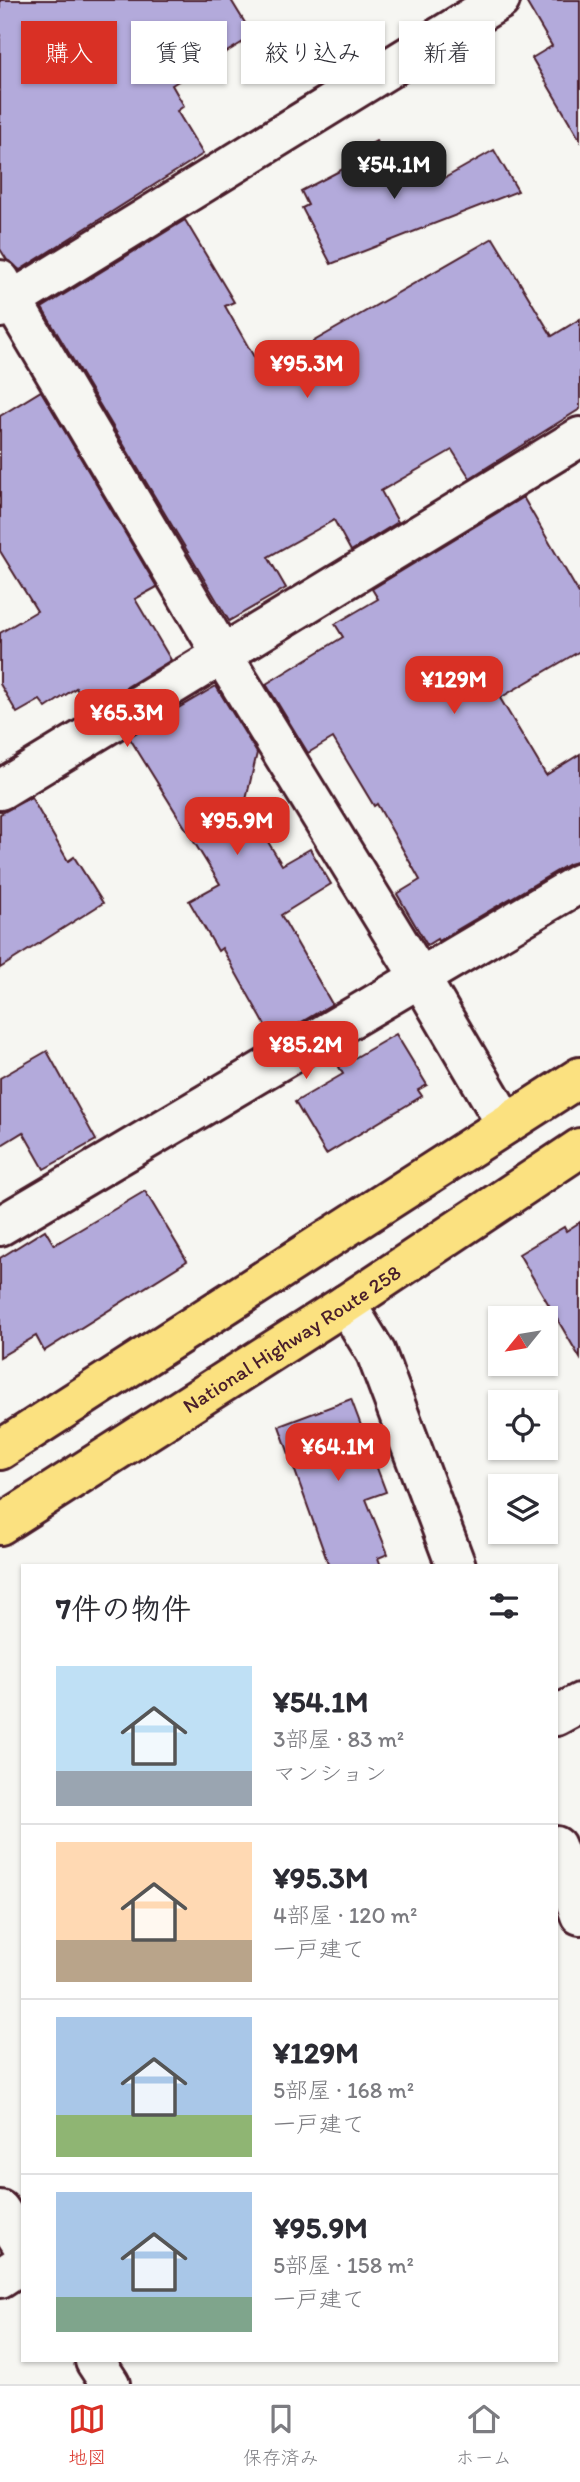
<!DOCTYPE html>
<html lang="ja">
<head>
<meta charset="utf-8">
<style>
  :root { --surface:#fff; --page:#f7f7f7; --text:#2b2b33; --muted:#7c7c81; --line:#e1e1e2; --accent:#d93025 }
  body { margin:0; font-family:Itim,"Klee One",sans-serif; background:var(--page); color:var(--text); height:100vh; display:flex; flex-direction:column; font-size:26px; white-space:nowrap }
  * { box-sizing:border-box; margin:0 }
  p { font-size:23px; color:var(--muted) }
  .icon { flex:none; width:38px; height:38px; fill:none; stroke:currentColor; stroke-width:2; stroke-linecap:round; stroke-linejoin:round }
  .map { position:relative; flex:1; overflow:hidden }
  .drawer { position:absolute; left:21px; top:1564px; width:537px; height:798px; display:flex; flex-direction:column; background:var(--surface); border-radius:0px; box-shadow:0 2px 5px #0004 }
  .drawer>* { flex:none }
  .guide { position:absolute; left:21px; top:21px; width:539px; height:63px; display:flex; gap:14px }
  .needle { width:46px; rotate:240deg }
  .buttons { position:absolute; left:488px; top:1306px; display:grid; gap:14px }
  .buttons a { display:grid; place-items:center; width:70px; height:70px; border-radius:0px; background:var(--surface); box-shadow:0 2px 5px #0004; font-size:35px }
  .price { position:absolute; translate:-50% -60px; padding:0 16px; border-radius:14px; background:var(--accent); color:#fff; font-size:23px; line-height:46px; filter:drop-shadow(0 2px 4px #0008) }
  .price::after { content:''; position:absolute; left:50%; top:42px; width:21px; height:16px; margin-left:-10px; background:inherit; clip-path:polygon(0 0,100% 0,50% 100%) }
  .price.current { background:#222; color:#fff }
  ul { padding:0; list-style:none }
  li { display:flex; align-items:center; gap:21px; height:175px; padding:0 35px }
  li+li { border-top:2px solid var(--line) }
  li span { display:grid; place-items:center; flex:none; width:196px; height:140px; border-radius:0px; color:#555 }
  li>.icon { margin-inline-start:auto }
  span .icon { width:84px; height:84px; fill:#fffc; stroke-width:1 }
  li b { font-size:30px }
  h2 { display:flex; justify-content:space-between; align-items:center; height:84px; padding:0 35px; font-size:30px }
  .chip { padding:0 24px; border-radius:0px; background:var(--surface); box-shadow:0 2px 5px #0004; font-size:24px; line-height:63px }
  .chip.current { background:var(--accent); color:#fff }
  .tabs { display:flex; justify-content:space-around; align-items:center; height:98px; border-top:2px solid var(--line); background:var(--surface); font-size:19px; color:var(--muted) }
  .tabs a { display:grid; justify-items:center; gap:4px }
  .tabs .current { color:var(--accent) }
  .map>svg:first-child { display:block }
  .building { fill:#b3aadb; stroke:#4a1f2b; stroke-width:2 }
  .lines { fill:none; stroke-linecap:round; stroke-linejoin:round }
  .minor-casing { stroke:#4a1f2b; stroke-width:44 }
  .trunk-casing { stroke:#4a1f2b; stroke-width:44 }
  .minor { stroke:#f6f6f2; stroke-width:38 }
  .trunk { stroke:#fbe180; stroke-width:38 }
  .labels { text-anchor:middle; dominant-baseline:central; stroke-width:7; stroke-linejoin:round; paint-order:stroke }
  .street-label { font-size:21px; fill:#4a1f2b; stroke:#f6f6f2 }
</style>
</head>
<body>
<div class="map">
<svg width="580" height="2384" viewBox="0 0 580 2384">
  <rect width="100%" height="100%" fill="#f6f6f2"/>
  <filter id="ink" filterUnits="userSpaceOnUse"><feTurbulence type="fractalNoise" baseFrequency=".0143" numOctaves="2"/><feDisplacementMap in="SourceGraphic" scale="14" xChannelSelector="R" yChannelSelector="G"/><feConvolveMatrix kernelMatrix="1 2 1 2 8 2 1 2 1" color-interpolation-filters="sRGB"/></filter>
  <g filter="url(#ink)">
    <g class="building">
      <polygon points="0,0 231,0 253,36 172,85 184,106 177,111 203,154 20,270 7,260 0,249"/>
      <polygon points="525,0 580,0 580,140 532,58 552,46"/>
      <polygon points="376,141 402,186 428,169 436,183 494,150 518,191 331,264 302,208 308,205 301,191 349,166 345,159"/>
      <polygon points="185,220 234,302 225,306 262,371 493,238 552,336 580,319 580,409 470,478 452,450 381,491 398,522 351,551 334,520 268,557 286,588 229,621 42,308"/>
      <polygon points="41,391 157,587 135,599 171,660 107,699 101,691 84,701 76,688 46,708 40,700 17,713 0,684 0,633 37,611 0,551 0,416"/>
      <polygon points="523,497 580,595 580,651 500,698 546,775 580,754 580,861 569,864 438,941 437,939 427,945 397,894 420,880 377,804 374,806 333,738 308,753 266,684 343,637 335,624 378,599 372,589"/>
      <polygon points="216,686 257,753 245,804 282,865 310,849 331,884 281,915 332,1004 273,1039 222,948 218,951 189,901 220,884 129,737"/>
      <polygon points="31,797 68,861 74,857 103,903 0,968 0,814"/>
      <polygon points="396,1034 427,1085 418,1090 422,1096 326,1154 295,1102 343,1074 339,1067"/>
      <polygon points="47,1051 96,1140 44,1169 23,1132 0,1146 0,1078"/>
      <polygon points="145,1191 187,1261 44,1351 36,1336 0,1357 0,1258 45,1230 54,1245"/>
      <polygon points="580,1222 580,1358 519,1254 564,1227 566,1231"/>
      <polygon points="351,1399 386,1492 366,1499 388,1554 378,1558 381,1566 329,1566 279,1426"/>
    </g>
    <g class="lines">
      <g class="minor-casing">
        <g id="minor">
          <polyline points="0,280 223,656 421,979 506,1124"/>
          <polyline points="0,308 500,0"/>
          <polyline points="0,790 580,437"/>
          <polyline points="0,1226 580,883"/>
          <polyline points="346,1304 376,1353 456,1566"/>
          <polyline points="556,1716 580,1703"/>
          <polyline points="556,1846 580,1915"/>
          <polyline points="0,2210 23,2246"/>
          <polyline points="0,2278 23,2263"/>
          <polyline points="95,2361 110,2384"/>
        </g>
      </g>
      <g class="trunk-casing">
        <g id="trunk">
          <polyline points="0,1450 580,1077"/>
          <path id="s1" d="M0 1525 346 1304 580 1148"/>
        </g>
      </g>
      <use href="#minor" class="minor"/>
      <use href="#trunk" class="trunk"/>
    </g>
  </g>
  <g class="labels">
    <g class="street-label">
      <text stroke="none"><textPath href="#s1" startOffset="346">National Highway Route 258</textPath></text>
    </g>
  </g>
</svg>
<div class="buttons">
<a><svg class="needle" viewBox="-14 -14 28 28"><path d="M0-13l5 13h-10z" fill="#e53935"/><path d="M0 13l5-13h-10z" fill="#7c7c81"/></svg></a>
<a><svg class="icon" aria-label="locate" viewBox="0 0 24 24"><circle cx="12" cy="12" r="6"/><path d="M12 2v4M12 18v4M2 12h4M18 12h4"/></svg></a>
<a><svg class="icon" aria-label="layers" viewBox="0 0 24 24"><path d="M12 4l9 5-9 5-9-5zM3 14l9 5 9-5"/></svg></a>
</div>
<b class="price current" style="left:394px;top:201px">¥54.1M</b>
<b class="price" style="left:307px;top:400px">¥95.3M</b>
<b class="price" style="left:454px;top:716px">¥129M</b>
<b class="price" style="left:127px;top:749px">¥65.3M</b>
<b class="price" style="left:237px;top:857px">¥95.9M</b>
<b class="price" style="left:306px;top:1081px">¥85.2M</b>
<b class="price" style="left:338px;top:1483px">¥64.1M</b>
<div class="guide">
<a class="chip current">購入</a>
<a class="chip">賃貸</a>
<a class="chip">絞り込み</a>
<a class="chip">新着</a>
</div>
<section class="drawer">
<h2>7件の物件<svg class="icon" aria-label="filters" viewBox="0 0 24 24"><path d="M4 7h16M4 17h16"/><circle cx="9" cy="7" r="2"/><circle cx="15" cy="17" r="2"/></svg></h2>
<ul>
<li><span style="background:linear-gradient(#bfe0f5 75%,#9aa5b1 0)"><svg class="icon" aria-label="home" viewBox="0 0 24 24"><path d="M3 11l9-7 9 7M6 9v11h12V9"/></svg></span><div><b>¥54.1M</b><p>3部屋 · 83 m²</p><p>マンション</p></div></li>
<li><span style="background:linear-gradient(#ffd9b3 70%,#b9a48a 0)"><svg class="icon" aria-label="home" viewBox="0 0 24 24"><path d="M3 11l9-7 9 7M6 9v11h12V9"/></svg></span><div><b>¥95.3M</b><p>4部屋 · 120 m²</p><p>一戸建て</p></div></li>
<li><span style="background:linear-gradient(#a9c7e8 70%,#8fb573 0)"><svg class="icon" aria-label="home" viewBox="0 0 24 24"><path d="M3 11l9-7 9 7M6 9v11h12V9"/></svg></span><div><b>¥129M</b><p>5部屋 · 168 m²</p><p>一戸建て</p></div></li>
<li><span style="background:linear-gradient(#a9c7e8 75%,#7fa58c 0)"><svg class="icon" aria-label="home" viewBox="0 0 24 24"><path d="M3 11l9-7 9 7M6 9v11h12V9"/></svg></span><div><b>¥95.9M</b><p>5部屋 · 158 m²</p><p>一戸建て</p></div></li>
</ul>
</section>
</div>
<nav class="tabs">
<a class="current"><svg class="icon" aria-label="map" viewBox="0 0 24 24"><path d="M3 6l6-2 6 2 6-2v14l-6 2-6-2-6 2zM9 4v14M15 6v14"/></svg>地図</a>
<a><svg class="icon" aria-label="saved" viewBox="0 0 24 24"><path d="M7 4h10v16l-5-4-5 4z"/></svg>保存済み</a>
<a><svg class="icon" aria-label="home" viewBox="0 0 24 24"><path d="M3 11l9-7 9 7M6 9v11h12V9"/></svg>ホーム</a>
</nav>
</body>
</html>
